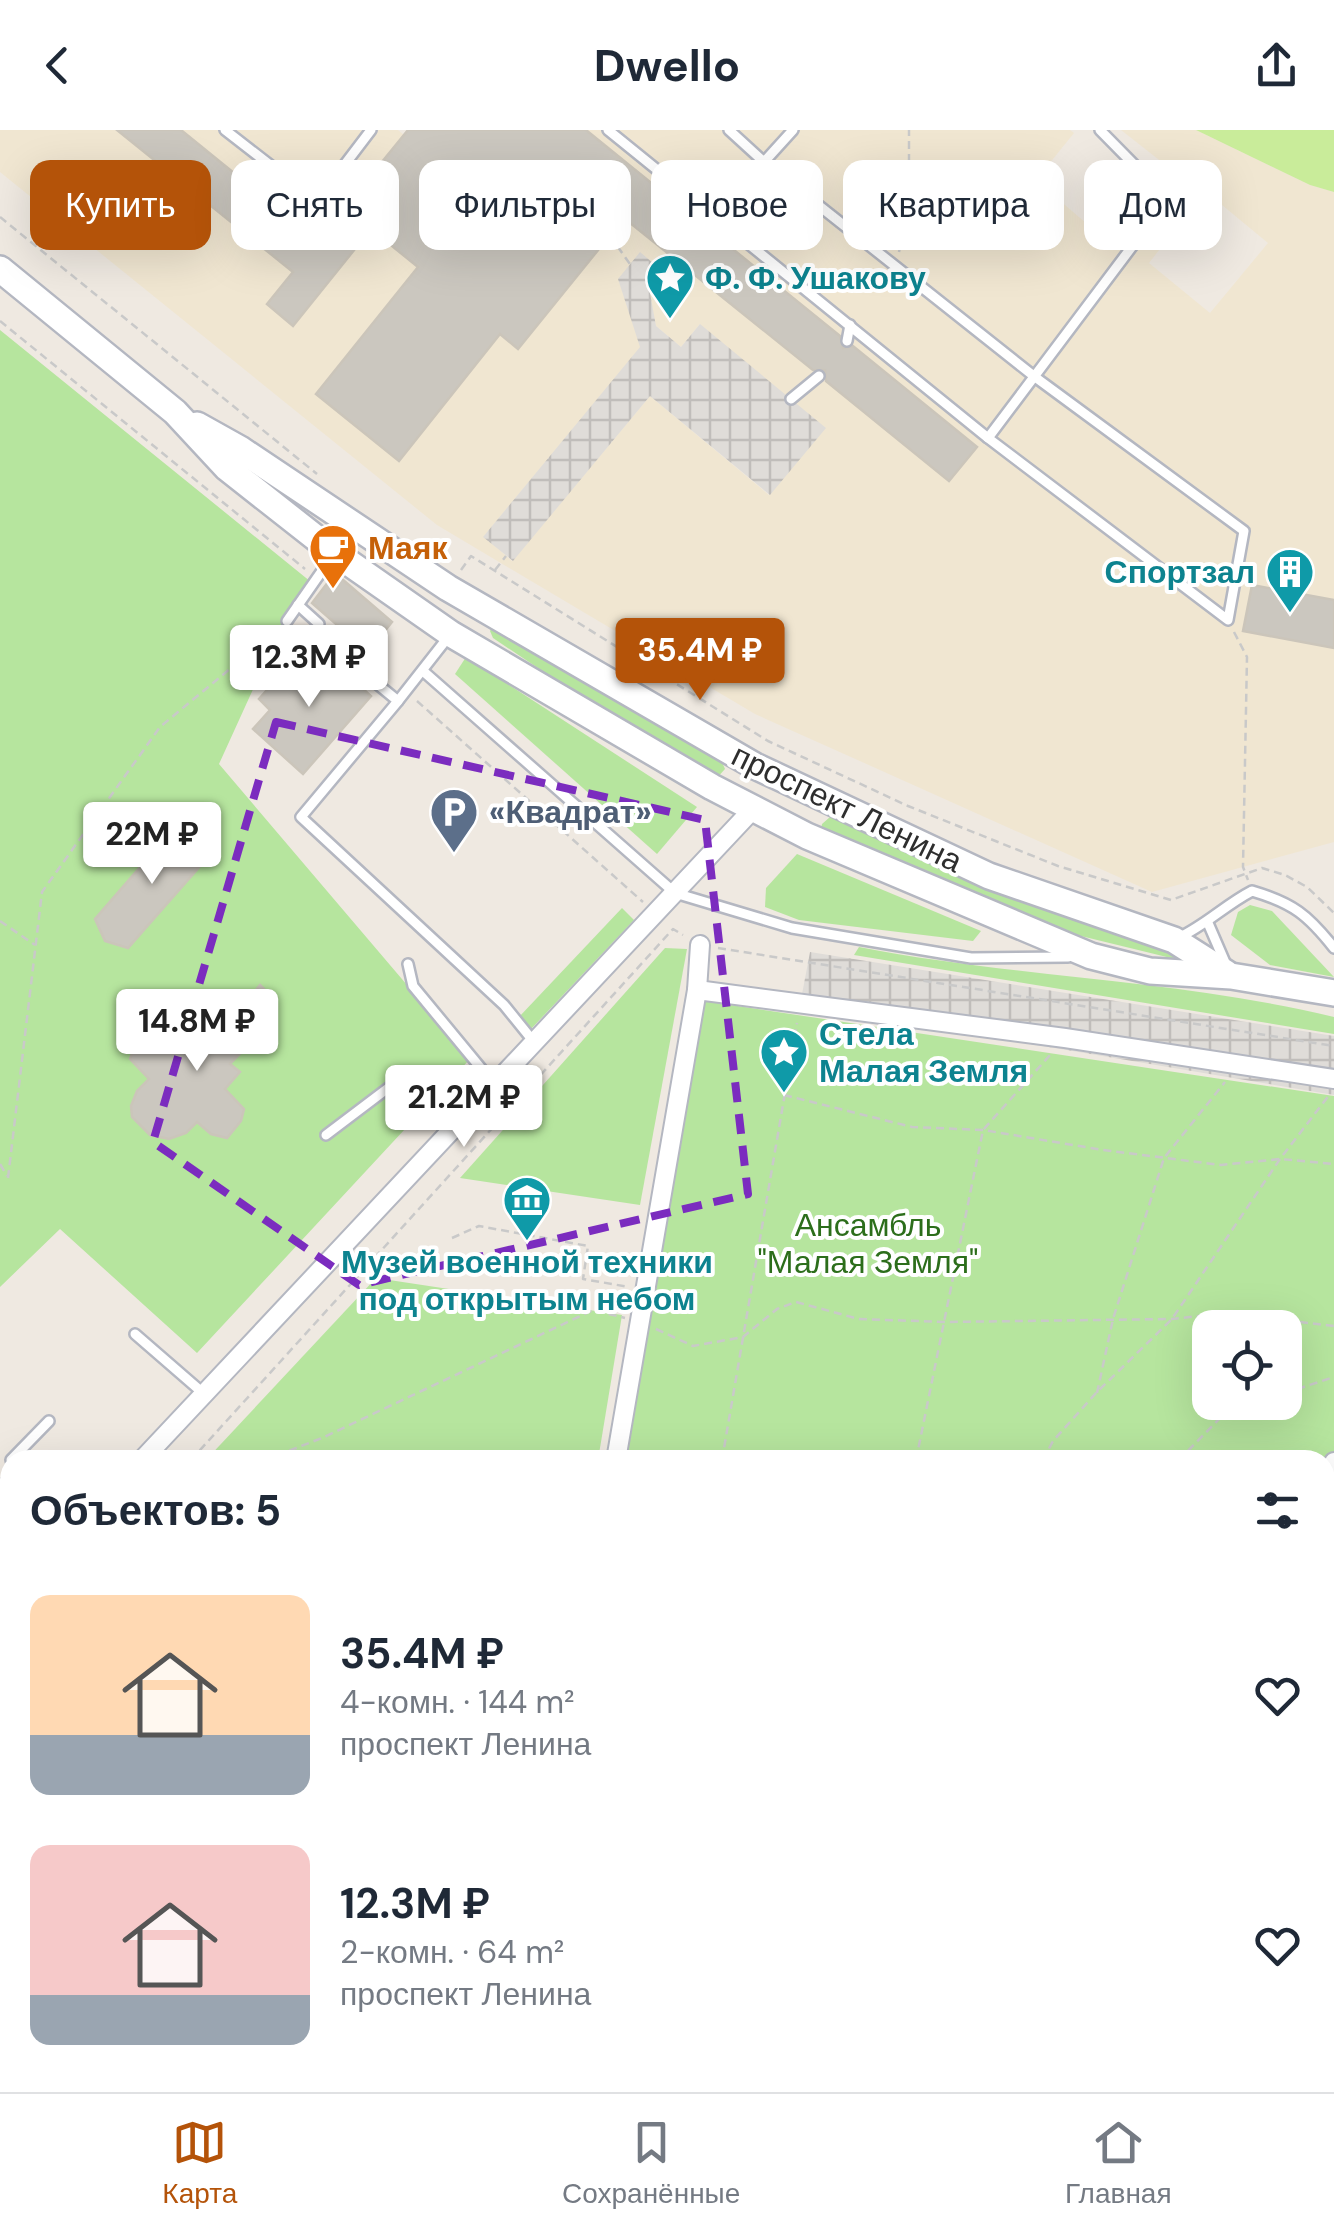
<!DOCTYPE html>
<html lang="ru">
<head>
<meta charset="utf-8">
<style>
  :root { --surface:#fff; --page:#f2f2f3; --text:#1f2937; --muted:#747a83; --line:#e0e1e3; --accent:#b45309 }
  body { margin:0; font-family:"DM Sans",sans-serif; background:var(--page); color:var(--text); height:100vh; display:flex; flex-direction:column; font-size:38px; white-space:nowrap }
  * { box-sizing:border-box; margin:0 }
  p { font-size:32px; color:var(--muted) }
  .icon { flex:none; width:55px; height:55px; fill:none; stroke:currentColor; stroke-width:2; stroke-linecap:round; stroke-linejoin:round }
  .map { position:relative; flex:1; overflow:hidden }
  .sheet { position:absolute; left:0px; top:1320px; width:1335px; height:642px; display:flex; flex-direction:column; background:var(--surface); border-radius:30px 30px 0 0; box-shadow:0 10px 40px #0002 }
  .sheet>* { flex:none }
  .top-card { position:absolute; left:30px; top:30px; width:1275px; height:90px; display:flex; gap:20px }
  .fabs { position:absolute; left:1192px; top:1180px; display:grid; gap:20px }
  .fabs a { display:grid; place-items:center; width:110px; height:110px; border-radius:20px; background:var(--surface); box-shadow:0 10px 40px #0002; font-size:50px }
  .price { position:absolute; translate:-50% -85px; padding:0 22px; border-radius:10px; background:#fff; color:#222; font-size:32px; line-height:65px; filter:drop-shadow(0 2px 5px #0008) }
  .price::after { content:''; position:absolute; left:50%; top:60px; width:30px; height:22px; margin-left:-15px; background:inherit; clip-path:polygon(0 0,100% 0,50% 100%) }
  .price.selected { background:var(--accent); color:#fff }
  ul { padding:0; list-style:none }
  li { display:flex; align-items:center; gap:30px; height:250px; padding:0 30px }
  li span { display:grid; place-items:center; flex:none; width:280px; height:200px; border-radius:20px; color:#555 }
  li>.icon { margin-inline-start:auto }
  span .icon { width:120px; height:120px; fill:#fffc; stroke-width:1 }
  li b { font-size:42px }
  h2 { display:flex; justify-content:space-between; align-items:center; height:120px; padding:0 30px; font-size:42px }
  .pill { padding:0 35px; border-radius:20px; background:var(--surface); box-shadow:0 10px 40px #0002; font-size:35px; line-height:90px }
  .pill.selected { background:var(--accent); color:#fff }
  header { display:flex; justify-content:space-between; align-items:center; height:130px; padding:0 30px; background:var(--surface); font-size:45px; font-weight:700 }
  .tab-bar { display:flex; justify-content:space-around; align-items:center; height:140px; border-top:2px solid var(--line); background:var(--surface); font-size:28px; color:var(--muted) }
  .tab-bar a { display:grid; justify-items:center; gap:5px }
  .tab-bar .selected { color:var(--accent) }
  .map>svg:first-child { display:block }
  .education { fill:#f0e6d1; fill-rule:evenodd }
  .green { fill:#b6e59e; fill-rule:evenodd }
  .pitch { fill:#c9ec9a }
  .plaza { fill:url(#plaza-grid) }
  .water { fill:#75cff0 }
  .building { fill:#cbc7bf; stroke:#cbc5ba; stroke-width:2.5 }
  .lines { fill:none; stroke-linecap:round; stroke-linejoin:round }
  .lane-casing { stroke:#b4b7c1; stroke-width:14 }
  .street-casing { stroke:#b4b7c1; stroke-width:22 }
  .secondary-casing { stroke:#b4b7c1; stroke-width:30 }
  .path { stroke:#c9c9c9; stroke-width:2.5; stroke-dasharray:8 5; stroke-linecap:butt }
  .lane { stroke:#fff; stroke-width:9 }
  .street { stroke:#fff; stroke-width:18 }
  .secondary { stroke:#fff; stroke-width:25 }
  .marked { fill:none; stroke:#7b2cbf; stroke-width:8; stroke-dasharray:20 12; stroke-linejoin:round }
  .labels { text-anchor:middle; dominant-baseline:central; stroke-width:8; stroke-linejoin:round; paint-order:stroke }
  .culture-label { font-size:32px; font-weight:bold; fill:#0d838f; stroke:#fff; text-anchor:start }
  .food-label { font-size:32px; font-weight:bold; fill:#c56008; stroke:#fff; text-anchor:start }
  .street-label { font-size:32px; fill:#2e2e2e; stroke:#fff }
  .service-label { font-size:32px; font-weight:bold; fill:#4e5e75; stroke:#fff; text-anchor:start }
  .park-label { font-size:32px; fill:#2c6e1b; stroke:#fff }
</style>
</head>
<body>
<header><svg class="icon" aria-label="back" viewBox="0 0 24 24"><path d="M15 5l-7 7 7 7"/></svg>Dwello<svg class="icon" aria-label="share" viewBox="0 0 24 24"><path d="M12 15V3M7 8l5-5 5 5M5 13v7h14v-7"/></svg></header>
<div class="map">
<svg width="1334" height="1962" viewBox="0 0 1334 1962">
  <defs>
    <pattern id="plaza-grid" width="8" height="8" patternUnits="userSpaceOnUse" patternTransform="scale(2.5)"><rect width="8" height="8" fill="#dfdcd8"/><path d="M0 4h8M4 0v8" fill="none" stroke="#c0bdba"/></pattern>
  </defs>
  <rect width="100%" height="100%" fill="#efe9e1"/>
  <g class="education">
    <path d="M0 0H117L293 142V195L371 99 518 218 624 88 949 351 976 316 586 0H1070L1074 3 1036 50 1108 112 1146 69 1163 33 1121 0H1196L1310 55 1334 62V470L1253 455 1244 500 1334 518V712L1152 762 755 584 437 395 0 42ZM1205 61 1268 113 1210 183 1149 133ZM640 123 656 196 681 217 700 194 769 365 650 266 512 431 484 406 641 217Z"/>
    <polygon points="181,0 398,0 404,5 318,111"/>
  </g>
  <g class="green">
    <polygon points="0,200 311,452 291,476 219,634 470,929 197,1223 60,1099 0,1157"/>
    <polygon points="495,491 721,630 725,639 715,650 620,593 493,508 490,501"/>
    <polygon points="466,527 697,677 657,724 455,544"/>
    <path d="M830 687C943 740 1059 782 1178 819L1175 829 1044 797 820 705 822 694Z"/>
    <polygon points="797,724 981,801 973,811 799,790 765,777 766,758"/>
    <polygon points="1250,775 1272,781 1334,847 1270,835 1231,805 1238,782"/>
    <polygon points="622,778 634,790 531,899 519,887"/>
    <path d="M859 817C1017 848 1177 849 1334 887V904L854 825Z"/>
    <polygon points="665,818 687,819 640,1075 460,1048"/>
    <path d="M685 868 1334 966V1369L1325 1424V1330H613ZM1210 1198H1285V1272H1210Z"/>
    <polygon points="376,1148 622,1185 598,1330 206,1330"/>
  </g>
  <polygon class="pitch" points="1196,0 1334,0 1334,62 1310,55"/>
  <g class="plaza">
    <polygon points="640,122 666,144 650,163 656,196 681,217 700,194 826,298 770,365 650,266 513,431 483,407 640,217 618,149"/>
    <polygon points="810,822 1334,906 1334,965 800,875"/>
  </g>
  <g class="water">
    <polygon points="10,1504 10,1622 0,1621 0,1505"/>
    <polygon points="0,1676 10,1679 10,1952 1325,1952 1325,1716 1334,1716 1334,1962 0,1962"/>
  </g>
  <g class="building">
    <polygon points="117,0 181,0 318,111 332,93 343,93 345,87 342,81 408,0 586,0 840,206 843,218 853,216 977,317 949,351 826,251 825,240 813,240 624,88 518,219 500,204 399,331 316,264 418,137 371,99 293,196 267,174 293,142"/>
    <polygon points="335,443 392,492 368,522 312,473"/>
    <polygon points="1252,455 1334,470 1334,518 1243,501"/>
    <polygon points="322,522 371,566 303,644 253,599 270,580 259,569 290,534 302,544"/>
    <polygon points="175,697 200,705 209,726 128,818 105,811 95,789"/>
    <polygon points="260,855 276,871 255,893 263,900 230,934 240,942 225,959 244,979 241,991 227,1008 211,1004 197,992 186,1003 169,1009 150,1005 132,987 131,976 137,961 149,949 130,929 134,918 139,911 151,905 172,918 188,898 199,907 231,871 239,880"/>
  </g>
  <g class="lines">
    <g class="lane-casing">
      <g id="lane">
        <polyline points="225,0 337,87"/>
        <polyline points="608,0 988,308 1228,490 1244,401 1035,247 764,32 729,0"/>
        <polyline points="317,71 371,0"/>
        <polyline points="721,92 764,32 793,0"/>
        <polyline points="847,211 850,195"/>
        <polyline points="791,269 819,246"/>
        <polyline points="988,308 1164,74 1163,64 1100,0"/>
        <polyline points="298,475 319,494"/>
        <polyline points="287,491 333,425"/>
        <polyline points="326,512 398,571 301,687 504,875 534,912"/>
        <polyline points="423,541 675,763 792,798 971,828 1068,827"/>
        <polyline points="398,571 449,506"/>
        <polyline points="1208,793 1227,837"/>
        <path d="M1178 808C1206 795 1225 775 1252 761 1293 773 1308 785 1334 818"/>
        <polyline points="408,834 413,856 489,948"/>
        <polyline points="326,1005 400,949 417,944 487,945"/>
        <polyline points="135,1204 203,1263"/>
        <polyline points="11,1330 49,1291"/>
        <polyline points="0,1354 10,1364"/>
      </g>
    </g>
    <g class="street-casing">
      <g id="street">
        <polyline points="697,860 1065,908 1334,949"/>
        <polyline points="142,1330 753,679"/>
        <polyline points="616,1330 697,860 700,815"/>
        <polyline points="1325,1388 1334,1332"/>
        <polyline points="8,1463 10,1463"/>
        <polyline points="1325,1614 1334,1616"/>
        <polyline points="1325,1668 1334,1670"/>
      </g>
    </g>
    <g class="secondary-casing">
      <g id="secondary">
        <polyline points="0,139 175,282 227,338 335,423 451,504 712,657 807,706 1091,826 1150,841 1231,846 1334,863"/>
        <polyline points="197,295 240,319 448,458 755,636 989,746 1174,810 1226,843"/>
      </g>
    </g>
    <g class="path">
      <polyline points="0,87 317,344"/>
      <polyline points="610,106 630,134"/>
      <polyline points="899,122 909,75 909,0"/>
      <polyline points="0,191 305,439"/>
      <polyline points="461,440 471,426 768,611 908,676 1058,736 1171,770 1262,738 1285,745 1307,757 1334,783"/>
      <polyline points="495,440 506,426"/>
      <polyline points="330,496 354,517"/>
      <polyline points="1234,502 1247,527 1243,737 1248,750"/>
      <polyline points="417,571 643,772"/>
      <polyline points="0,791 35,815"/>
      <polyline points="718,818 1334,916"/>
      <polyline points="784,965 912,997 983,1000 1103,1020 1221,1035 1280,1029 1334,1034"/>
      <polyline points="0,1034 7,1046"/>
      <polyline points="8,1048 42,762 160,597 278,499"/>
      <polyline points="452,1108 479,1096 588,1116 583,1149 629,1157"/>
      <polyline points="656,1199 693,1216 743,1207 777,1179 796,1172 859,1189 945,1192 1172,1189 1225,1183 1334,1196"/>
      <polyline points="1097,1263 1113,1189 1164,1028 1225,952"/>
      <polyline points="1285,1263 1334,1247"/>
      <polyline points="191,1330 673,799 683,805"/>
      <polyline points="265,1330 322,1308 593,1180 625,1188"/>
      <polyline points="722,1330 797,893"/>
      <polyline points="916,1330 983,1000 1051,924"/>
      <polyline points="1043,1330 1053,1311 1096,1263 1172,1189 1280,1029 1330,964"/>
      <polyline points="1179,1330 1226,1282 1256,1272"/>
      <polyline points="1325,1455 1334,1457"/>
      <polyline points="1325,1531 1334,1533"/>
      <polyline points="0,1651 10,1653"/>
    </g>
    <use href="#lane" class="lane"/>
    <use href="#street" class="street"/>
    <use href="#secondary" class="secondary"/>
  </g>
  <path class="marked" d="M276 592 705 690 748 1064 359 1155 153 1012Z"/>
  <defs>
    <g id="sight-pin" transform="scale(2.5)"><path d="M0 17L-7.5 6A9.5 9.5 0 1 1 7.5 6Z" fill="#0f9aa8" stroke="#fff"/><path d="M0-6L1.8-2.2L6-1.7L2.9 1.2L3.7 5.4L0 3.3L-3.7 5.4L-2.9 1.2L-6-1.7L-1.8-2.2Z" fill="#fff"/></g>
    <g id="cafe-pin" transform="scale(2.5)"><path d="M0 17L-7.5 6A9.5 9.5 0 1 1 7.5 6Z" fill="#e8710a" stroke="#fff"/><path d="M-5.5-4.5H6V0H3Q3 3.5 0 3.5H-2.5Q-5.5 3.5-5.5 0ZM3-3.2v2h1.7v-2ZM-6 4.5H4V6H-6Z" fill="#fff"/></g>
    <g id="building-pin" transform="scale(2.5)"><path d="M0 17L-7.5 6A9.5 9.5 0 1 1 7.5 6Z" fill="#0f9aa8" stroke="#fff"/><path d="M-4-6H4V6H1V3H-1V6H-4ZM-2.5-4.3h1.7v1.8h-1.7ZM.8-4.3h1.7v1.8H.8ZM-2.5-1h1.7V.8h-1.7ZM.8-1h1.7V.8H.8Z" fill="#fff"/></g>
    <g id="parking-pin" transform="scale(2.5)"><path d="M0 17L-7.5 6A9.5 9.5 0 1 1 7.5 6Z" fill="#5c6f8a" stroke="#fff"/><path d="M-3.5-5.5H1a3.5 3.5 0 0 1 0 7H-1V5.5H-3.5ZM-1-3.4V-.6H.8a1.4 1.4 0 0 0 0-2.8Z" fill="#fff"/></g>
    <g id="museum-pin" transform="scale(2.5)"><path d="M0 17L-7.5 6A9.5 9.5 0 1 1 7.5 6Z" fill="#0f9aa8" stroke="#fff"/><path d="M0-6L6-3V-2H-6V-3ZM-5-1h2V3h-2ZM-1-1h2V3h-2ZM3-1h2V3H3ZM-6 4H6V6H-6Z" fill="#fff"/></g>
  </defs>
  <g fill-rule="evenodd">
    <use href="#sight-pin" x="670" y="148"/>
    <use href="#cafe-pin" x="333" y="418"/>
    <use href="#building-pin" x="1290" y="442"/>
    <use href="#parking-pin" x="454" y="682"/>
    <use href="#sight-pin" x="784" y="922"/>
    <use href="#museum-pin" x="527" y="1070"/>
  </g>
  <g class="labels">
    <g class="culture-label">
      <text x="705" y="148">Ф. Ф. Ушакову</text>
      <text x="1255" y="442" text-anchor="end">Спортзал</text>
      <text x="819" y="904">Стела<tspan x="819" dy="37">Малая Земля</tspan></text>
      <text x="527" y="1132" text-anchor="middle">Музей военной техники<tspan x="527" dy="37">под открытым небом</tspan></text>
    </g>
    <g class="food-label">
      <text x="368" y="418">Маяк</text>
    </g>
    <g class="street-label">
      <text transform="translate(847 678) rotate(26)">проспект Ленина</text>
    </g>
    <g class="service-label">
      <text x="489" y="682">«Квадрат»</text>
    </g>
    <g class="park-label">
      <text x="868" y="1095">Ансамбль<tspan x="868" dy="37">"Малая Земля"</tspan></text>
    </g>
  </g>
</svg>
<div class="fabs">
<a><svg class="icon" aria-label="locate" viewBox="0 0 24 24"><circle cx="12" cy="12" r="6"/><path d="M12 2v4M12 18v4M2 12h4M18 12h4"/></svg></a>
</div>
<b class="price selected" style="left:700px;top:573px">35.4M ₽</b>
<b class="price" style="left:309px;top:580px">12.3M ₽</b>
<b class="price" style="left:152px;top:757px">22M ₽</b>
<b class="price" style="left:197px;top:944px">14.8M ₽</b>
<b class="price" style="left:464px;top:1020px">21.2M ₽</b>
<div class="top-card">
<a class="pill selected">Купить</a>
<a class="pill">Снять</a>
<a class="pill">Фильтры</a>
<a class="pill">Новое</a>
<a class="pill">Квартира</a>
<a class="pill">Дом</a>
</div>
<section class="sheet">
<h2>Объектов: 5<svg class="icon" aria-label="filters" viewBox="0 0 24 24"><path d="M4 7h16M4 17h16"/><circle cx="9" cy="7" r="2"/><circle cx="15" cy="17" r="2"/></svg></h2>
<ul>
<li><span style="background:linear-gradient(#ffd9b3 70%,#9aa5b1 0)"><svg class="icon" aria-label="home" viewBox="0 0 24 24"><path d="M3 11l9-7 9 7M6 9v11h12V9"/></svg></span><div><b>35.4M ₽</b><p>4-комн. · 144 m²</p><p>проспект Ленина</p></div><svg class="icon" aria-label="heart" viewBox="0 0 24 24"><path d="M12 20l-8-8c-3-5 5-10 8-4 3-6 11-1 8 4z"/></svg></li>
<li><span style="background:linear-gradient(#f6c9c9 75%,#9aa5b1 0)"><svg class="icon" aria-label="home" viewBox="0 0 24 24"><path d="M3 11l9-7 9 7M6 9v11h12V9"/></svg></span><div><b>12.3M ₽</b><p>2-комн. · 64 m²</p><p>проспект Ленина</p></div><svg class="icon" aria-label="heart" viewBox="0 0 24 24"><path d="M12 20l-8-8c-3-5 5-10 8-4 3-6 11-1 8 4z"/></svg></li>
</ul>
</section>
</div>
<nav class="tab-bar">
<a class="selected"><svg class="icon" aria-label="map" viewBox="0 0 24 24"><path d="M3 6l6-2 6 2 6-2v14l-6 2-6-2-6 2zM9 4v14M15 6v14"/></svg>Карта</a>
<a><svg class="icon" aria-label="saved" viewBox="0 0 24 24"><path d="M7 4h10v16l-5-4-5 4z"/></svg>Сохранённые</a>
<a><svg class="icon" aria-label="home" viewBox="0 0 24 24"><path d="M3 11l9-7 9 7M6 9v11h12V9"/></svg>Главная</a>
</nav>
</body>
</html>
